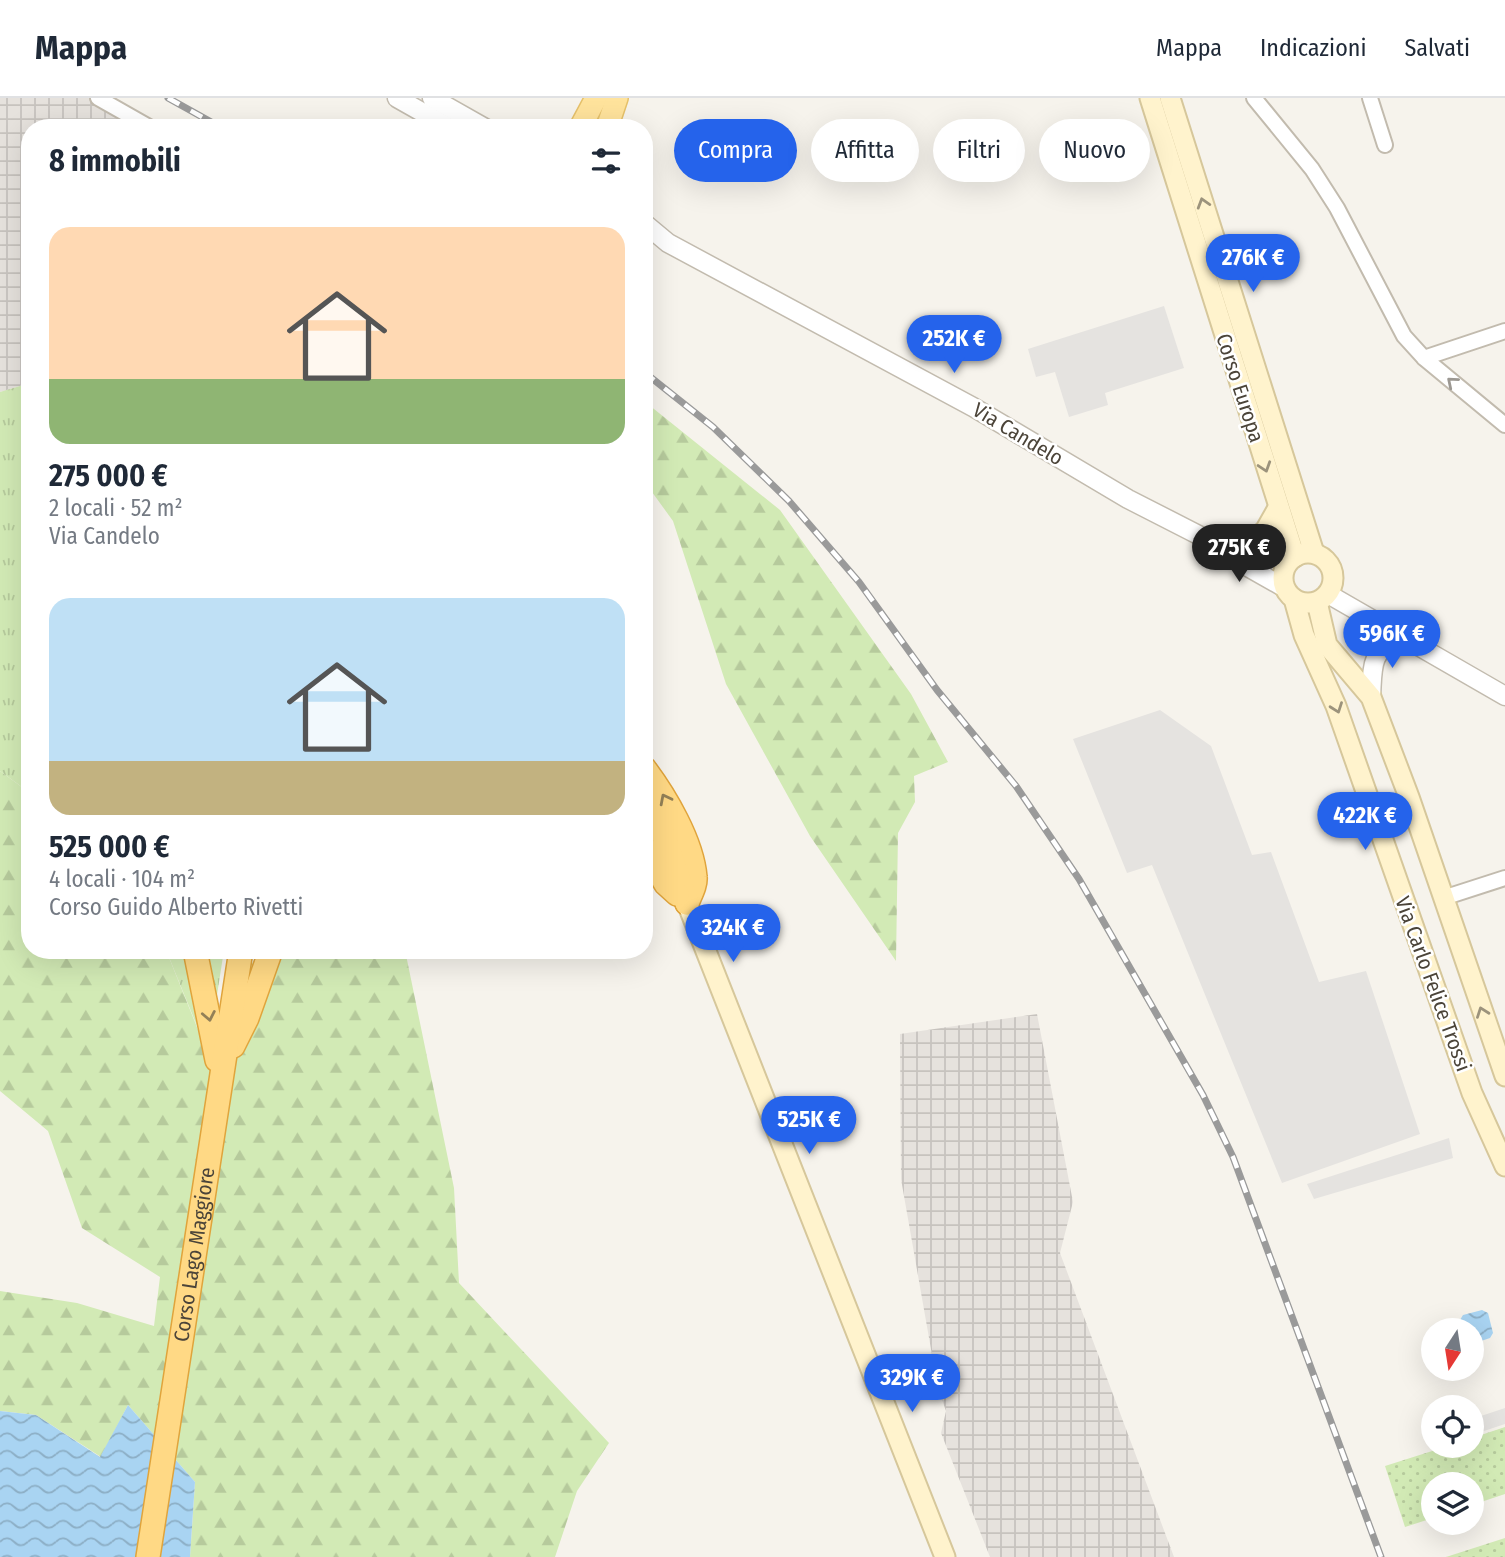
<!DOCTYPE html>
<html lang="it">
<head>
<meta charset="utf-8">
<style>
  :root { --surface:#fff; --page:#f2f2f3; --text:#1f2937; --muted:#747a83; --line:#e0e1e3; --accent:#2563eb }
  body { margin:0; font-family:"Fira Sans Condensed",sans-serif; background:var(--page); color:var(--text); height:100vh; display:flex; flex-direction:column; font-size:26px; white-space:nowrap }
  * { box-sizing:border-box; margin:0 }
  p { font-size:23px; color:var(--muted) }
  .icon { flex:none; width:38px; height:38px; fill:none; stroke:currentColor; stroke-width:2; stroke-linecap:round; stroke-linejoin:round }
  .map { position:relative; flex:1; overflow:hidden }
  .panel { position:absolute; left:21px; top:21px; width:632px; height:840px; display:flex; flex-direction:column; background:var(--surface); border-radius:28px; box-shadow:0 7px 28px #0002 }
  .panel>* { flex:none }
  .banner { position:absolute; left:674px; top:21px; width:665px; height:63px; display:flex; gap:14px }
  .needle { width:46px; rotate:192deg }
  .controls { position:absolute; left:1421px; top:1220px; display:grid; gap:14px }
  .controls a { display:grid; place-items:center; width:63px; height:63px; border-radius:50%; background:var(--surface); box-shadow:0 7px 28px #0002; font-size:35px }
  .price { position:absolute; translate:-50% -60px; padding:0 16px; border-radius:24px; background:var(--accent); color:#fff; font-size:23px; line-height:46px; filter:drop-shadow(0 2px 4px #0008) }
  .price::after { content:''; position:absolute; left:50%; top:42px; width:21px; height:16px; margin-left:-10px; background:inherit; clip-path:polygon(0 0,100% 0,50% 100%) }
  .price.active { background:#222; color:#fff }
  ul { padding:0; list-style:none }
  li { display:grid; align-content:center; gap:14px; height:371px; padding:0 28px }
  li span { display:grid; place-items:center; height:217px; border-radius:21px; color:#555 }
  li>.icon { margin-inline-start:auto }
  span .icon { width:126px; height:126px; fill:#fffc; stroke-width:1 }
  li b { font-size:30px }
  h2 { display:flex; justify-content:space-between; align-items:center; height:84px; padding:0 28px; font-size:30px }
  .tag { padding:0 24px; border-radius:32px; background:var(--surface); box-shadow:0 7px 28px #0002; font-size:24px; line-height:63px }
  .tag.active { background:var(--accent); color:#fff }
  header { display:flex; align-items:center; gap:42px; box-sizing:border-box; height:98px; padding:0 35px; background:var(--surface); border-bottom:2px solid var(--line) }
  header strong { font-size:33px }
  nav { display:flex; gap:38px; margin-inline-start:auto; font-size:24px }
  .map>svg:first-child { display:block }
  .industrial { fill:url(#industrial-grid) }
  .grass { fill:url(#grass-tufts) }
  .forest { fill:url(#forest-firs) }
  .park { fill:url(#park-dots) }
  .parking { fill:#e5e3e0 }
  .water { fill:url(#water-waves) }
  .lines { fill:none; stroke-linecap:round; stroke-linejoin:round }
  .minor-casing { stroke:#c2bbae; stroke-width:18 }
  .tertiary-casing { stroke:#c2bbae; stroke-width:21 }
  .secondary-casing { stroke:#d6c79b; stroke-width:23 }
  .primary-casing { stroke:#e6c16a; stroke-width:24 }
  .trunk-casing { stroke:#e0a43c; stroke-width:26 }
  .minor { stroke:#fff; stroke-width:14 }
  .tertiary { stroke:#fff; stroke-width:18 }
  .secondary { stroke:#fff3cd; stroke-width:19 }
  .primary { stroke:#ffe39c; stroke-width:21 }
  .trunk { stroke:#ffd985; stroke-width:23 }
  .rail-casing { stroke:#9a9a9a; stroke-width:7 }
  .rail { stroke:#fff; stroke-width:4.5; stroke-dasharray:13; stroke-linecap:butt }
  .oneway { stroke:#9c937c }
  .oneway2 { stroke:#9c9892 }
  .oneway3 { stroke:#938057 }
  .labels { text-anchor:middle; dominant-baseline:central; stroke-width:5; stroke-linejoin:round; paint-order:stroke }
  .street-label { font-size:21px; fill:#4b4439; stroke:#fff }
</style>
</head>
<body>
<header>
<strong>Mappa</strong>
<nav><a>Mappa</a><a>Indicazioni</a><a>Salvati</a></nav>
</header>
<div class="map">
<svg width="1505" height="1459" viewBox="0 0 1505 1459">
  <defs>
    <pattern id="industrial-grid" width="8" height="8" patternUnits="userSpaceOnUse" patternTransform="scale(1.75)"><rect width="8" height="8" fill="#e6e2dd"/><path d="M0 4h8M4 0v8" fill="none" stroke="#c7c3be"/></pattern>
    <pattern id="grass-tufts" width="24" height="20" patternUnits="userSpaceOnUse" patternTransform="scale(1.75)"><rect width="24" height="20" fill="#d2eab5"/><path d="M3 7l-1-3M5 7V3M7 7l1-3M15 17l-1-3M17 17v-4M19 17l1-3" fill="none" stroke="#b6ca9c"/></pattern>
    <pattern id="forest-firs" width="22" height="20" patternUnits="userSpaceOnUse" patternTransform="scale(1.75)"><rect width="22" height="20" fill="#d2eab5"/><path d="M5 1l3.5 6h-7zM16 11l3.5 6h-7z" fill="#b6ca9c"/></pattern>
    <pattern id="park-dots" width="8" height="8" patternUnits="userSpaceOnUse" patternTransform="scale(1.75)"><rect width="8" height="8" fill="#d2eab5"/><path d="M2 2h.1M6 6h.1" fill="none" stroke="#b6ca9c" stroke-width="1.8" stroke-linecap="round"/></pattern>
    <pattern id="water-waves" width="16" height="10" patternUnits="userSpaceOnUse" patternTransform="scale(1.75)"><rect width="16" height="10" fill="#a9d4f2"/><path d="M0 5q4-4 8 0t8 0" fill="none" stroke="#8caec5"/></pattern>
  </defs>
  <rect width="100%" height="100%" fill="#f6f3ec"/>
  <g class="industrial">
    <polygon points="0,0 98,0 150,30 30,30 30,285 0,294"/>
    <polygon points="1037,916 1073,1104 1060,1155 1174,1459 990,1459 941,1335 946,1313 938,1291 901,1081 900,936"/>
  </g>
  <g class="grass">
    <polygon points="30,285 30,695 0,673 0,294"/>
    <polygon points="166,852 224,852 208,955"/>
  </g>
  <g class="forest">
    <polygon points="644,303 780,412 911,596 948,664 914,678 915,704 898,735 896,863 810,738 726,586 673,423 644,383"/>
    <polygon points="0,673 30,695 30,852 166,852 207,954 259,852 405,852 454,1090 459,1185 609,1345 577,1393 555,1459 190,1459 195,1384 128,1307 101,1359 36,1317 0,1313 0,1193 77,1205 154,1228 160,1179 82,1130 48,1033 0,993"/>
  </g>
  <g class="park">
    <polygon points="1505,1329 1505,1396 1472,1407 1472,1386 1433,1386 1433,1420 1405,1429 1385,1368 1448,1348 1472,1348 1472,1340"/>
    <polygon points="1505,1440 1505,1459 1446,1459"/>
  </g>
  <g class="parking">
    <polygon points="1164,208 1184,270 1105,295 1108,307 1069,319 1055,274 1036,279 1028,251"/>
    <polygon points="1160,612 1211,648 1252,757 1271,754 1319,884 1366,873 1420,1036 1282,1085 1152,767 1127,775 1073,641"/>
    <polygon points="1449,1040 1453,1060 1314,1101 1307,1086"/>
    <polygon points="1505,1310 1505,1326 1472,1337 1472,1321"/>
  </g>
  <g class="water">
    <polygon points="1482,1212 1488,1215 1493,1235 1490,1240 1472,1246 1472,1232 1462,1232 1460,1222 1463,1217"/>
    <polygon points="128,1307 195,1384 190,1459 0,1459 0,1313 36,1317 100,1359"/>
  </g>
  <g class="lines">
    <g class="minor-casing">
      <g id="minor">
        <polyline points="98,0 151,30"/>
        <polyline points="1254,0 1312,71 1337,110 1404,238 1424,260 1505,327"/>
        <polyline points="1370,0 1385,47"/>
        <polyline points="1424,260 1505,233"/>
        <polyline points="1443,800 1505,780"/>
      </g>
    </g>
    <g class="tertiary-casing">
      <g id="tertiary">
        <polyline points="397,0 450,30"/>
        <polyline points="432,0 485,30"/>
        <polyline points="644,125 668,145 973,309 1128,401 1220,448 1232,460 1285,490"/>
        <polyline points="1234,448 1289,463"/>
        <polyline points="1328,496 1505,598"/>
        <path d="M1371 599C1373 565 1370 559 1397 536"/>
      </g>
    </g>
    <g class="secondary-casing">
      <g id="secondary">
        <polyline points="1150,0 1295,459"/>
        <polyline points="1170,0 1314,455"/>
        <polyline points="1243,448 1265,433 1278,410"/>
        <circle cx="1308" cy="480" r="25"/>
        <polyline points="1294,501 1304,537 1336,608 1472,995 1505,1068"/>
        <polyline points="1317,504 1327,547 1371,599 1409,699 1505,978"/>
        <polyline points="687,805 945,1459"/>
      </g>
    </g>
    <g class="primary-casing">
      <g id="primary">
        <polyline points="580,30 596,0"/>
        <polyline points="607,30 617,0"/>
      </g>
    </g>
    <g class="trunk-casing">
      <g id="trunk">
        <path d="M644 670C665 698 692 743 695 779 696 787 690 797 687 805"/>
        <polyline points="644,705 662,733 687,805"/>
        <polyline points="644,749 666,786 677,796"/>
        <polyline points="195,852 217,962"/>
        <polyline points="233,948 247,920 271,852"/>
        <path id="s1" d="M148 1459 241 852"/>
      </g>
    </g>
    <use href="#minor" class="minor"/>
    <use href="#tertiary" class="tertiary"/>
    <use href="#secondary" class="secondary"/>
    <use href="#primary" class="primary"/>
    <use href="#trunk" class="trunk"/>
    <g class="rail-casing">
      <g id="rail">
        <polyline points="168,0 222,30"/>
        <polyline points="644,274 713,329 789,403 859,484 937,592 1016,688 1079,781 1203,997 1233,1059 1381,1459"/>
      </g>
    </g>
    <use href="#rail" class="rail"/>
  </g>
  <defs><path id="oneway-chevron" d="M-2-3.5L2.5 0L-2 3.5" fill="none" stroke-width="1.6" stroke-linecap="round" stroke-linejoin="round" transform="scale(1.75)"/></defs>
  <g class="oneway">
    <use href="#oneway-chevron" transform="translate(1203 105) rotate(-107)"/>
    <use href="#oneway-chevron" transform="translate(1265 369) rotate(72)"/>
    <use href="#oneway-chevron" transform="translate(1337 610) rotate(70)"/>
    <use href="#oneway-chevron" transform="translate(1482 914) rotate(-110)"/>
  </g>
  <use class="oneway2" href="#oneway-chevron" transform="translate(1452 284) rotate(-140)"/>
  <g class="oneway3">
    <use href="#oneway-chevron" transform="translate(665 701) rotate(-117)"/>
    <use href="#oneway-chevron" transform="translate(209 918) rotate(79)"/>
  </g>
  <g class="labels">
    <g class="street-label">
      <text transform="translate(1240 290) rotate(72)">Corso Europa</text>
      <text transform="translate(1018 336) rotate(31)">Via Candelo</text>
      <text transform="translate(1433 886) rotate(70)">Via Carlo Felice Trossi</text>
      <text stroke="none"><textPath href="#s1" startOffset="306">Corso Lago Maggiore</textPath></text>
    </g>
  </g>
</svg>
<div class="controls">
<a><svg class="needle" viewBox="-14 -14 28 28"><path d="M0-13l5 13h-10z" fill="#e53935"/><path d="M0 13l5-13h-10z" fill="#747a83"/></svg></a>
<a><svg class="icon" aria-label="locate" viewBox="0 0 24 24"><circle cx="12" cy="12" r="6"/><path d="M12 2v4M12 18v4M2 12h4M18 12h4"/></svg></a>
<a><svg class="icon" aria-label="layers" viewBox="0 0 24 24"><path d="M12 4l9 5-9 5-9-5zM3 14l9 5 9-5"/></svg></a>
</div>
<b class="price" style="left:1253px;top:196px">276K €</b>
<b class="price" style="left:954px;top:277px">252K €</b>
<b class="price active" style="left:1239px;top:486px">275K €</b>
<b class="price" style="left:1392px;top:572px">596K €</b>
<b class="price" style="left:1365px;top:754px">422K €</b>
<b class="price" style="left:733px;top:866px">324K €</b>
<b class="price" style="left:809px;top:1058px">525K €</b>
<b class="price" style="left:912px;top:1316px">329K €</b>
<div class="banner">
<a class="tag active">Compra</a>
<a class="tag">Affitta</a>
<a class="tag">Filtri</a>
<a class="tag">Nuovo</a>
</div>
<section class="panel">
<h2>8 immobili<svg class="icon" aria-label="filters" viewBox="0 0 24 24"><path d="M4 7h16M4 17h16"/><circle cx="9" cy="7" r="2"/><circle cx="15" cy="17" r="2"/></svg></h2>
<ul>
<li><span style="background:linear-gradient(#ffd9b3 70%,#8fb573 0)"><svg class="icon" aria-label="home" viewBox="0 0 24 24"><path d="M3 11l9-7 9 7M6 9v11h12V9"/></svg></span><div><b>275 000 €</b><p>2 locali · 52 m²</p><p>Via Candelo</p></div></li>
<li><span style="background:linear-gradient(#bfe0f5 75%,#c2b280 0)"><svg class="icon" aria-label="home" viewBox="0 0 24 24"><path d="M3 11l9-7 9 7M6 9v11h12V9"/></svg></span><div><b>525 000 €</b><p>4 locali · 104 m²</p><p>Corso Guido Alberto Rivetti</p></div></li>
</ul>
</section>
</div>
</body>
</html>
